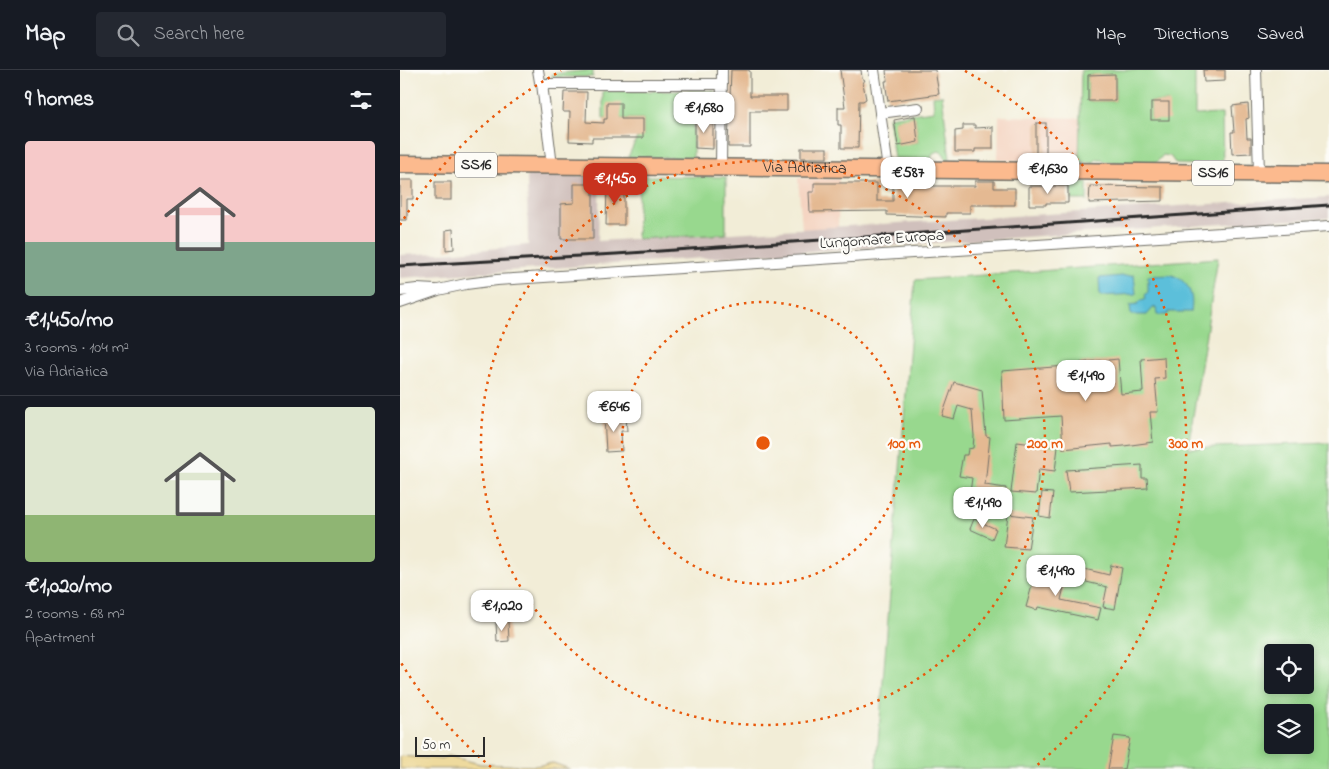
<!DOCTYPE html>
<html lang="en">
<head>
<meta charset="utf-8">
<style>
  :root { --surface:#171b24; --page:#242831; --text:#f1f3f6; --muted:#9ea1a6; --line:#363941; --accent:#c8321e }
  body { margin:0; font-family:"Indie Flower",sans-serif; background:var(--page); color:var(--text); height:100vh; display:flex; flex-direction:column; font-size:19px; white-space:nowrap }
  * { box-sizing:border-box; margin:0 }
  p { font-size:16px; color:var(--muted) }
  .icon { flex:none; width:28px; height:28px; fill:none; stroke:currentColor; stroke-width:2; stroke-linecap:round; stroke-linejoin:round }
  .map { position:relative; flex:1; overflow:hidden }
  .details { display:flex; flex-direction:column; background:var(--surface); width:400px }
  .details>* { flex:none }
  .fabs { position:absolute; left:864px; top:574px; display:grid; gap:10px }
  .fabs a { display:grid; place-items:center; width:50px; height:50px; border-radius:5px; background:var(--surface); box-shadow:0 2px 8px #0003; font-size:25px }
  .scale { position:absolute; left:15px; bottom:12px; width:70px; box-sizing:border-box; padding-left:5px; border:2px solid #2b2b2b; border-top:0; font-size:14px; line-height:18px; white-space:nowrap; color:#2b2b2b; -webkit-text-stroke:4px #fdfcf7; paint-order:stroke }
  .price { position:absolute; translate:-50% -42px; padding:0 11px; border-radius:10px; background:#fff; color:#222; font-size:16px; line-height:32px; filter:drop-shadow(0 1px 2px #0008) }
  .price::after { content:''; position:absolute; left:50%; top:30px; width:15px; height:11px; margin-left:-8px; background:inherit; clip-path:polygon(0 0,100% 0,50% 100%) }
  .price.on { background:var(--accent); color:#fff }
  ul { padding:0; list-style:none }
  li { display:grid; align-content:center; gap:10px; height:265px; padding:0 25px }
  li+li { border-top:1px solid var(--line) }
  li span { display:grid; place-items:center; height:155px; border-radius:5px; color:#555 }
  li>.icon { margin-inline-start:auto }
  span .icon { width:90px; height:90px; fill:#fffc; stroke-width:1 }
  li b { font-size:21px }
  h2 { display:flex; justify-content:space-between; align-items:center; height:60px; padding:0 25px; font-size:21px }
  header { display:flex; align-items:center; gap:30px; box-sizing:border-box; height:70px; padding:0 25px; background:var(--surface); border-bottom:1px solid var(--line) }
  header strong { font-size:24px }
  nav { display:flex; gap:28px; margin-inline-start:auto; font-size:18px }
  .search { width:350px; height:45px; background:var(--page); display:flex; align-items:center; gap:12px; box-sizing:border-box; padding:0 18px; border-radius:5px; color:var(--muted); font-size:19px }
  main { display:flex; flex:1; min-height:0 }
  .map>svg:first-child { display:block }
  .built { fill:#f4d3c0 }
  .industrial { fill:#d0c0bc }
  .green { fill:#98d88e; stroke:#62825c; fill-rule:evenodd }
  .sand { fill:#eeda9e; stroke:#8c8264 }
  .water { fill:#5cbfda; stroke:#447582 }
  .building { fill:#e4b992 }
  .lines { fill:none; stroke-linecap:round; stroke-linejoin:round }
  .street-casing { stroke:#716f67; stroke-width:12 }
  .primary-casing { stroke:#716f67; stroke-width:19 }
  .street { stroke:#fff; stroke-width:10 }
  .primary { stroke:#fcba8e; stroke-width:16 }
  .rail { stroke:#2b2b2b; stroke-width:3 }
  .ring { fill:none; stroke:#e8590c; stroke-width:2.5; stroke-dasharray:2.5 5 }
  .labels { text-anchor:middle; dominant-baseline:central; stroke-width:4.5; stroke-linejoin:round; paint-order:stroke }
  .shield { fill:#fdfcf7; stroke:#6a6a68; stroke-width:1 }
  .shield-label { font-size:15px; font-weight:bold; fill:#2b2b2b }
  .street-label { font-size:16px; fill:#2b2b2b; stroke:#fdfcf7 }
  .centre { fill:#e8590c; stroke:#fdfcf7; stroke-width:2.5 }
  .ring-label { font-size:15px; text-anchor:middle; font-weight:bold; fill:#e8590c; stroke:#fdfcf7; stroke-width:4.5; stroke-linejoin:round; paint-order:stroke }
</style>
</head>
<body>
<header>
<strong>Map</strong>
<div class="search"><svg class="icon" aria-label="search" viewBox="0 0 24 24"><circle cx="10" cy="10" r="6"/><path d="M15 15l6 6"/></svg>Search here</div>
<nav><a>Map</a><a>Directions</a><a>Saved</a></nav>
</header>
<main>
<section class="details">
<h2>9 homes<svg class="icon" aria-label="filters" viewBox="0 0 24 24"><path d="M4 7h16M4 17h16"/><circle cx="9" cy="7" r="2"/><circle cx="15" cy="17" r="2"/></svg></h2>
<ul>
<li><span style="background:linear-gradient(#f6c9c9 65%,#7fa58c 0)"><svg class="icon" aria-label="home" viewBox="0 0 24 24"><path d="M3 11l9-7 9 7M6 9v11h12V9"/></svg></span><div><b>€1,450/mo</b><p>3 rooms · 104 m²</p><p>Via Adriatica</p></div></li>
<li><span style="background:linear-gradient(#dfe7d0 70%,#8fb573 0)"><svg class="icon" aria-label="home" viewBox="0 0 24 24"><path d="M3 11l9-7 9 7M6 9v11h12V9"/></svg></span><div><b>€1,020/mo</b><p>2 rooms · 68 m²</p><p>Apartment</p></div></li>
</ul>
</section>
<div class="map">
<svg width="929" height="699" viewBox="0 0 929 699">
  <rect width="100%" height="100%" fill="#fdfcf7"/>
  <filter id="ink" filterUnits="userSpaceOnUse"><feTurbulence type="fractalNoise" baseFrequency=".02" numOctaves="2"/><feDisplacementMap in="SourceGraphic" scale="10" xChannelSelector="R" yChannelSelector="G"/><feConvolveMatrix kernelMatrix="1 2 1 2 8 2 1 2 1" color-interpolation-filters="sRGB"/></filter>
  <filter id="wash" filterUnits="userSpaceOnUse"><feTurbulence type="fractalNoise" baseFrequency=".0096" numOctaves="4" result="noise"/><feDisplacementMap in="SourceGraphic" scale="20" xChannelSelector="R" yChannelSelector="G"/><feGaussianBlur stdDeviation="1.12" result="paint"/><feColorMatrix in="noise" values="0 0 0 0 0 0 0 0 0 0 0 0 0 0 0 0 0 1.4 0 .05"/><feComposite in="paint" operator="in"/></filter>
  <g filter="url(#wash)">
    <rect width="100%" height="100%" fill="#f2edd7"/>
    <g class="built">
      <polygon points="599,46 680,48 679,92 598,90"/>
      <polygon points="398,108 439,109 438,157 402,159"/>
    </g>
    <polygon class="industrial" points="127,105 200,106 198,171 929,127 929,148 807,155 0,208 0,185 57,182 128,175"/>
    <g class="green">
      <polygon points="193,0 193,7 152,7 152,4"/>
      <path d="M681 0H795V45L822 44 823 95 776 94 770 86 763 85 756 93 705 92 702 89H697L694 92H679ZM688 5H715V31H688ZM751 32H769L751 50Z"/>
      <polygon points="203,21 314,21 313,49 293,48 293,88 228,87 237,68 243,67 243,49 203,49"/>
      <path d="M542 25 550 89H546L544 84 539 81 533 83 531 89 494 88 488 47 534 41 533 26ZM515 47 518 72 498 75 495 50Z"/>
      <polygon points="239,106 326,107 326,164 237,169"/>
      <rect x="672" y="112" width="15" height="18"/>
      <path d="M818 188 788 378 929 373V699H476L515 210ZM872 582H905V615H872ZM872 642H905V675H872Z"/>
    </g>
    <polygon class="sand" points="0,686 39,689 49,686 80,694 135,696 153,693 170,699 0,699"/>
    <g class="water">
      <polygon points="734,205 736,224 700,226 699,208"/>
      <path d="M772 205C789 211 794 225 791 242H768V245H757L756 237 753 238 747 245H731L730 235 738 234 740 231 746 228 745 225 748 222V206Z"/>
    </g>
    <g id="blocks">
      <g class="building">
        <polygon points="331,0 348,0 350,1 350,26 387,26 387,41 350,41 350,77 328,77"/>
        <polygon points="440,0 461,0 462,8 465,10 463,13 466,29 463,31 459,31 458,78 441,78 441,55 438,55 438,37 445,37"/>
        <polygon points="486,0 535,0 539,24 488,31 485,11 487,11"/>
        <polygon points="803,0 825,0 825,11 804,12"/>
        <polygon points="715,4 715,31 688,31 688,5"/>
        <polygon points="164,22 187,22 186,52 204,53 204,49 207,49 207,33 221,33 221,49 243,49 243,68 192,68 192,72 169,71 170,42 163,42"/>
        <rect x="751" y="32" width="18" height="18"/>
        <polygon points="848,34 849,48 846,49 847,68 851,68 851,83 832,84 831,62 834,62 832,36"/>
        <polygon points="515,46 518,72 498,76 494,50"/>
        <polygon points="295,49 313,49 313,79 295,78"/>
        <rect x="636" y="53" width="10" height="32"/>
        <polygon points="563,55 575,55 575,58 593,57 593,79 575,79 575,82 555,82 555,61 563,60"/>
        <rect x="401" y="78" width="26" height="10"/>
        <polygon points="0,110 13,110 13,129 7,129 7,150 0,150"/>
        <polygon points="575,111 594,111 594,118 615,118 615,135 570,135 570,143 546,143 546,147 487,145 487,141 410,142 409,122 414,122 414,113 477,113 477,131 493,131 493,114 510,114 510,116 575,116"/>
        <rect x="35" y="112" width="16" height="18"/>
        <polygon points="174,114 193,114 193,169 161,169 161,134 174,133"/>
        <polygon points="207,114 224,115 224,155 206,155"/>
        <polygon points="629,116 668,116 668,133 646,133 646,135 629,135"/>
        <polygon points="690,116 763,117 763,131 689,133"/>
        <polygon points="53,159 54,179 46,180 46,160"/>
        <polygon points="764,287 765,308 755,309 758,342 750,342 753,372 724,376 712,377 712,374 663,379 661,346 604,350 602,301 680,295 680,293 718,289 721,324 743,322 741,289"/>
        <polygon points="554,312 582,320 586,366 590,367 585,415 606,418 602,442 568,437 572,408 559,406 563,385 567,385 568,379 573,378 574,366 572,340 558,336 554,349 542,346"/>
        <polygon points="226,346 227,361 221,361 222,381 206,382 204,347"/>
        <polygon points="617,372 658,377 655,401 639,399 636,424 611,422"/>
        <polygon points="742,395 742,408 747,408 748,418 669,422 666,400"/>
        <polygon points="642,422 653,423 650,448 639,446"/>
        <polygon points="608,444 633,447 628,479 604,477"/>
        <polygon points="574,449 596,459 592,469 570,459"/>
        <polygon points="711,495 722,498 715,539 703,537 707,517 670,508 672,496 709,505"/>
        <polygon points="636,501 666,508 661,530 701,538 698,550 638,537 637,540 626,537"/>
        <polygon points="108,551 109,571 97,572 96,552"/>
        <polygon points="714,666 730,668 724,699 708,699"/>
      </g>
    </g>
  </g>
  <g filter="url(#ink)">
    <use href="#blocks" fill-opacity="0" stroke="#716f67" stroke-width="1"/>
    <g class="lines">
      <g class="street-casing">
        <g id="street">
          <polyline points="138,0 140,12 142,14"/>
          <polyline points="474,0 488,99"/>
          <polyline points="856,0 859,103"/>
          <polyline points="480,43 518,38"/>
          <polyline points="152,96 142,14 322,14"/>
          <polyline points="321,97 322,0"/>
          <polyline points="0,221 17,219 35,220"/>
          <polyline points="0,233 38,220 66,214 97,210 929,156"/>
        </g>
      </g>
      <g class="primary-casing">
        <g id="primary">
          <path id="s1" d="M0 94 929 104"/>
        </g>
      </g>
      <use href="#street" class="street"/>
      <use href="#primary" class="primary"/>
      <polyline class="rail" points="0,196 216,184 929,135"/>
    </g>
  </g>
  <g class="ring">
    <circle cx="363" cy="373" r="141"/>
    <circle cx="363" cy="373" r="282"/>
    <path d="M91 697A423 423 0 0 1 0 591M0 155A423 423 0 0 1 161 1M565 1A423 423 0 0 1 635 697"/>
  </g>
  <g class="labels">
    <g class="shield">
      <rect x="55" y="82.5" width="42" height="25" rx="4"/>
      <rect x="792" y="90.5" width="42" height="25" rx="4"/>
    </g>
    <g class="shield-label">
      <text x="76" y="95">SS16</text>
      <text x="813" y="103">SS16</text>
    </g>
    <g class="street-label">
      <text stroke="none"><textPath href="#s1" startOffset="405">Via Adriatica</textPath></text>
      <text transform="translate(482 170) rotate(-4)">Lungomare Europa</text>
    </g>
  </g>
  <circle cx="363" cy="373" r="8" class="centre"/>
  <g class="ring-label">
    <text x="504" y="378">100 m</text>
    <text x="645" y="378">200 m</text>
    <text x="786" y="378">300 m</text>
  </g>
</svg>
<div class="fabs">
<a><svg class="icon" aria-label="locate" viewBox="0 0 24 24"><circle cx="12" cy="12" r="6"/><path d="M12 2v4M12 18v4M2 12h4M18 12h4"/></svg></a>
<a><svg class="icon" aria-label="layers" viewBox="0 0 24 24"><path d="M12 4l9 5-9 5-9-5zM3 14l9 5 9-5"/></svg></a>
</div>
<div class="scale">50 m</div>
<b class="price" style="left:304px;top:64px">€1,680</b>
<b class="price" style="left:648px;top:125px">€1,630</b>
<b class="price" style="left:508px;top:129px">€587</b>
<b class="price on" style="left:215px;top:135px">€1,450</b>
<b class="price" style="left:686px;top:332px">€1,490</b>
<b class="price" style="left:214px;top:363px">€646</b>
<b class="price" style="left:583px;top:459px">€1,490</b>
<b class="price" style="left:656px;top:527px">€1,490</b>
<b class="price" style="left:102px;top:562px">€1,020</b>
</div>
</main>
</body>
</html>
